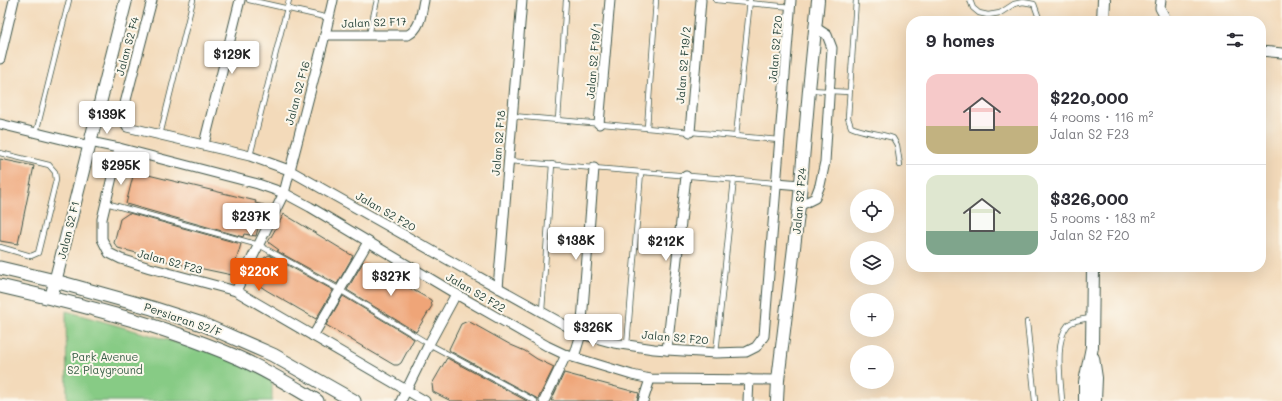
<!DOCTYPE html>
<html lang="en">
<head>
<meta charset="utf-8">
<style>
  :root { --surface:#fff; --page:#f2f2f3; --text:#2b2b33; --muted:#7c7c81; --line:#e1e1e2; --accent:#ea580c }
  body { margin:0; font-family:Mali,sans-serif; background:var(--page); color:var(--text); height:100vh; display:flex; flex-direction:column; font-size:15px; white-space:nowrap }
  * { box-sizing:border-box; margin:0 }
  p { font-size:13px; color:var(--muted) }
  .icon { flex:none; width:22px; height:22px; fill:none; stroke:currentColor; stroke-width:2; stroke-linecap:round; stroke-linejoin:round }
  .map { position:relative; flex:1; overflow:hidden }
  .drawer { position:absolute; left:906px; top:16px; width:360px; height:256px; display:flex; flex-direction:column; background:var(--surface); border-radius:16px; box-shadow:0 4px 16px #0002 }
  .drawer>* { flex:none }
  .buttons { position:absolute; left:850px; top:189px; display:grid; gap:8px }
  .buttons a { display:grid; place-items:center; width:44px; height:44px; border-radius:50%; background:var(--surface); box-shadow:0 4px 16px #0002; font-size:20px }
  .price { position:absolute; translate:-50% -34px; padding:0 9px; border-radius:4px; background:#fff; color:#222; font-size:13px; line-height:26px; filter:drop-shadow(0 1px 2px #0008) }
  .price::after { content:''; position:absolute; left:50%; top:24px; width:12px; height:9px; margin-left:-6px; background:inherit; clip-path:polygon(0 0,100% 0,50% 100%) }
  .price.selected { background:var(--accent); color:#fff }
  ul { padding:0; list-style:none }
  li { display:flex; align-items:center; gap:12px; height:100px; padding:0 20px }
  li+li { border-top:1px solid var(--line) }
  li span { display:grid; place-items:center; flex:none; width:112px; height:80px; border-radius:12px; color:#555 }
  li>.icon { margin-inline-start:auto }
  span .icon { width:48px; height:48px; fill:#fffc; stroke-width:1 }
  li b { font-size:17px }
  h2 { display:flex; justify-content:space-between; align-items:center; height:48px; padding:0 20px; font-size:17px }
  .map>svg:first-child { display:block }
  .green { fill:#87cb85; stroke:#53845c }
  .building { fill:#efa578 }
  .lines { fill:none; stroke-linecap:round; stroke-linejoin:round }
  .service-casing { stroke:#3f5548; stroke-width:6 }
  .minor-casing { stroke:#3f5548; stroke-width:11 }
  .tertiary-casing { stroke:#3f5548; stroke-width:14 }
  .secondary-casing { stroke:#3f5548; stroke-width:15 }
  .service { stroke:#fff; stroke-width:4.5 }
  .minor { stroke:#fff; stroke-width:9 }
  .tertiary { stroke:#fff; stroke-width:12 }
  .secondary { stroke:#fff; stroke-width:13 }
  .labels { text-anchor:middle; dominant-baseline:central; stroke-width:4; stroke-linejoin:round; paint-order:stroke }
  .street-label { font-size:11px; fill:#1f3d34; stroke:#fbf7ec }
  .park-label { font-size:11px; fill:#396048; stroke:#fbf7ec }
</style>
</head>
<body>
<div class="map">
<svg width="1282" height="401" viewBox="0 0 1282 401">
  <rect width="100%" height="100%" fill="#fbf7ec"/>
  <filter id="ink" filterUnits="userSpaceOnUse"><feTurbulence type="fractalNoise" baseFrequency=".025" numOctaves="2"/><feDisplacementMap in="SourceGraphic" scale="8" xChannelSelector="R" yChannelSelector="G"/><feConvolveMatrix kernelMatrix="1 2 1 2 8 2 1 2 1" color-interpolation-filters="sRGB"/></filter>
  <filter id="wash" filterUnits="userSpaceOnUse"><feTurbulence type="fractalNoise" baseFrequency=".012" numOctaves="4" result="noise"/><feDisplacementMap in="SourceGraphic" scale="16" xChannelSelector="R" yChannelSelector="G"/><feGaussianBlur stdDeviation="0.9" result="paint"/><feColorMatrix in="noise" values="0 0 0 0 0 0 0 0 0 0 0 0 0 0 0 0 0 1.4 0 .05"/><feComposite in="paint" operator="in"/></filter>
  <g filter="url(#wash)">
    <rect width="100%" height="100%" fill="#f3daba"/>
    <polygon class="green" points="66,311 234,359 272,379 272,401 67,401"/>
    <g id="blocks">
      <g class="building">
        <polygon points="0,159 34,166 18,244 0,241"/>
        <polygon points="136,173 140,173 256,201 255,203 264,205 256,236 244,234 243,237 126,204 133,176"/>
        <polygon points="129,213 241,244 232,275 170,262 118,248 114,243 120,219"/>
        <polygon points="284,214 353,256 337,284 277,251 279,250 268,242"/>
        <polygon points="269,255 333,290 316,319 266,290 250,279 264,258"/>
        <polygon points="363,262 431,300 432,306 416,332 347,290"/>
        <polygon points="343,296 414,339 401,363 398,365 394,365 326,325"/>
        <polygon points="468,321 511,345 525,351 537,359 554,367 538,399 450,351 449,349 461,324"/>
        <polygon points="447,358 527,401 451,401 433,392 432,384"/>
        <polygon points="564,373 639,393 637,401 551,401"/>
      </g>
    </g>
  </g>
  <g filter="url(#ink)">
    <use href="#blocks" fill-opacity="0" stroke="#3f5548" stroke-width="1"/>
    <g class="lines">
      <g class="service-casing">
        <g id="service">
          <polyline points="249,0 329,18"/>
          <polyline points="716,0 791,7"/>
          <path d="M856 0 848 118 851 127C865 133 879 133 893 138L897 145 900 165"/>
          <polyline points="970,0 973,8 979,13 988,15 1000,13 1014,4 1023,2 1034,4 1040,21"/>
          <polyline points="369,35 377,0"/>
          <polyline points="810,90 849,92"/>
          <polyline points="513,116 779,140"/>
          <polyline points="558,120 566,0"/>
          <polyline points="647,128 656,0"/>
          <polyline points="36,133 69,0"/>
          <polyline points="160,135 193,0"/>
          <polyline points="736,136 750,0"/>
          <polyline points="0,153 49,165 55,172 56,180 38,253 31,256 0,247"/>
          <polyline points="250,156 289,0"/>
          <polyline points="509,161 776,183"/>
          <polyline points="106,203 259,245 340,290 429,344 535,401"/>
          <polyline points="542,311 552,164"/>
          <polyline points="1027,322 1035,401"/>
          <polyline points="627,345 641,172"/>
          <polyline points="716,353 734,179"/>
          <path d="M1062 401C1061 381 1054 341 1068 325 1073 320 1084 319 1091 318"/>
        </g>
      </g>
      <g class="minor-casing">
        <g id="minor">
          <polyline points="152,0 122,115 124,122 127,127 250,156 289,170 452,262 581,334 614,343 654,349 667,350 716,353 746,352 756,347 764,336 791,0"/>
          <polyline points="1161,0 1160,8 1167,21"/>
          <path d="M325 35H408C421 28 421 14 424 0"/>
          <polyline points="1261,51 1282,53"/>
          <polyline points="0,59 14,0"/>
          <polyline points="0,124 90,146"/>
          <polyline points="599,124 610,0"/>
          <polyline points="690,132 701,0"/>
          <polyline points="90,142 119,148 258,184 284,193 310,207 456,294 547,346 566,355 632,375 650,379 778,380"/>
          <polyline points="204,144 240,0"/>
          <polyline points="119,148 102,219 102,239 109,253 121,259 150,268 236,291 425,401"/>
          <polyline points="777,183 800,185"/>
          <polyline points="799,206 815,198 820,185 825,162 832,48 827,35 816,28"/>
          <polyline points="498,288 522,0"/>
          <polyline points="236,291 284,193 325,35 333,0"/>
          <polyline points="313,336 368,242"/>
          <polyline points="667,350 686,176"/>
          <polyline points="574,357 581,334 594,168"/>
          <polyline points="401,401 429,344 456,294"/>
          <polyline points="544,401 566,355"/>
          <polyline points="643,401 650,379"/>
          <polyline points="748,401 749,379"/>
        </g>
      </g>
      <g class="tertiary-casing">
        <g id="tertiary">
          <polyline points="1103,21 1104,0"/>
          <polyline points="51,298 126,0"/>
          <polyline points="1093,358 1096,378 1095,401"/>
          <polyline points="777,401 778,380 799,206 809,90 818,0"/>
          <polyline points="1085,401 1085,382 1092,347 1093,267"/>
        </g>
      </g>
      <g class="secondary-casing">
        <g id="secondary">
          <polyline points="0,268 55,281 152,308 202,324 273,355 354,401"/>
          <path d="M0 286C78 304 160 324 234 356 263 368 290 385 317 401"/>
        </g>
      </g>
      <use href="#service" class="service"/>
      <use href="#minor" class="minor"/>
      <use href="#tertiary" class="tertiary"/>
      <use href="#secondary" class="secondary"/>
    </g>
  </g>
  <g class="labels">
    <g class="street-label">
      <text transform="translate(374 22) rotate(-2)">Jalan S2 F17</text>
      <text transform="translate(127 46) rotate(-75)">Jalan S2 F4</text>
      <text transform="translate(775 49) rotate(-85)">Jalan S2 F20</text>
      <text transform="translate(593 61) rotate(-85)">Jalan S2 F19/1</text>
      <text transform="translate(683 65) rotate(-85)">Jalan S2 F19/2</text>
      <text transform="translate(297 93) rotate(-75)">Jalan S2 F16</text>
      <text transform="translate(498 143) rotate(-85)">Jalan S2 F18</text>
      <text transform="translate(799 201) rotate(-85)">Jalan S2 F24</text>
      <text transform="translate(386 211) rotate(30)">Jalan S2 F20</text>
      <text transform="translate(68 230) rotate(-76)">Jalan S2 F1</text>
      <text transform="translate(170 261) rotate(15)">Jalan S2 F23</text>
      <text transform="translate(476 292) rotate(30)">Jalan S2 F22</text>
      <text transform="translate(183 319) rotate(19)">Persiaran S2/F</text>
      <text transform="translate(675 337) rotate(5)">Jalan S2 F20</text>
    </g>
    <g class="park-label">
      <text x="105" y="356">Park Avenue<tspan x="105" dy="13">S2 Playground</tspan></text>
    </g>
  </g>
</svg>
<div class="buttons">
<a><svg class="icon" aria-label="locate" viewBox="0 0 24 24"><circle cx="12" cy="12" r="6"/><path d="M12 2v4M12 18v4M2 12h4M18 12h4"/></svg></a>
<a><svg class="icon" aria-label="layers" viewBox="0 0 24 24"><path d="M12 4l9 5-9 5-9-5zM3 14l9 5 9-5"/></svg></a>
<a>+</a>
<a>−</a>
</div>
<b class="price" style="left:232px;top:75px">$129K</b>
<b class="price" style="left:107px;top:135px">$139K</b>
<b class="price" style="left:121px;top:186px">$295K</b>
<b class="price" style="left:251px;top:237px">$237K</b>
<b class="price" style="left:576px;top:261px">$138K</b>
<b class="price" style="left:666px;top:262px">$212K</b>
<b class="price selected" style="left:259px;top:292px">$220K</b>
<b class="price" style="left:391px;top:297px">$327K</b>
<b class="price" style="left:593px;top:348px">$326K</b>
<section class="drawer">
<h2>9 homes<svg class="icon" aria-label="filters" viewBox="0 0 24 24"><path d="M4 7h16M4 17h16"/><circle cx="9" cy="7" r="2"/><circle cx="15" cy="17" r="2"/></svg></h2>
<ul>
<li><span style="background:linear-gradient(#f6c9c9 65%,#c2b280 0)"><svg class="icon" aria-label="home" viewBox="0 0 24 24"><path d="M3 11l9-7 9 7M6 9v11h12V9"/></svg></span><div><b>$220,000</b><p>4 rooms · 116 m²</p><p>Jalan S2 F23</p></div></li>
<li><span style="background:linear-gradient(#dfe7d0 70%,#7fa58c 0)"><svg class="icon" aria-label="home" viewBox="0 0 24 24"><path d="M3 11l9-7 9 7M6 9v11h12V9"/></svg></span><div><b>$326,000</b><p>5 rooms · 183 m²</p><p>Jalan S2 F20</p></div></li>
</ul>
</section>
</div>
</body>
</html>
